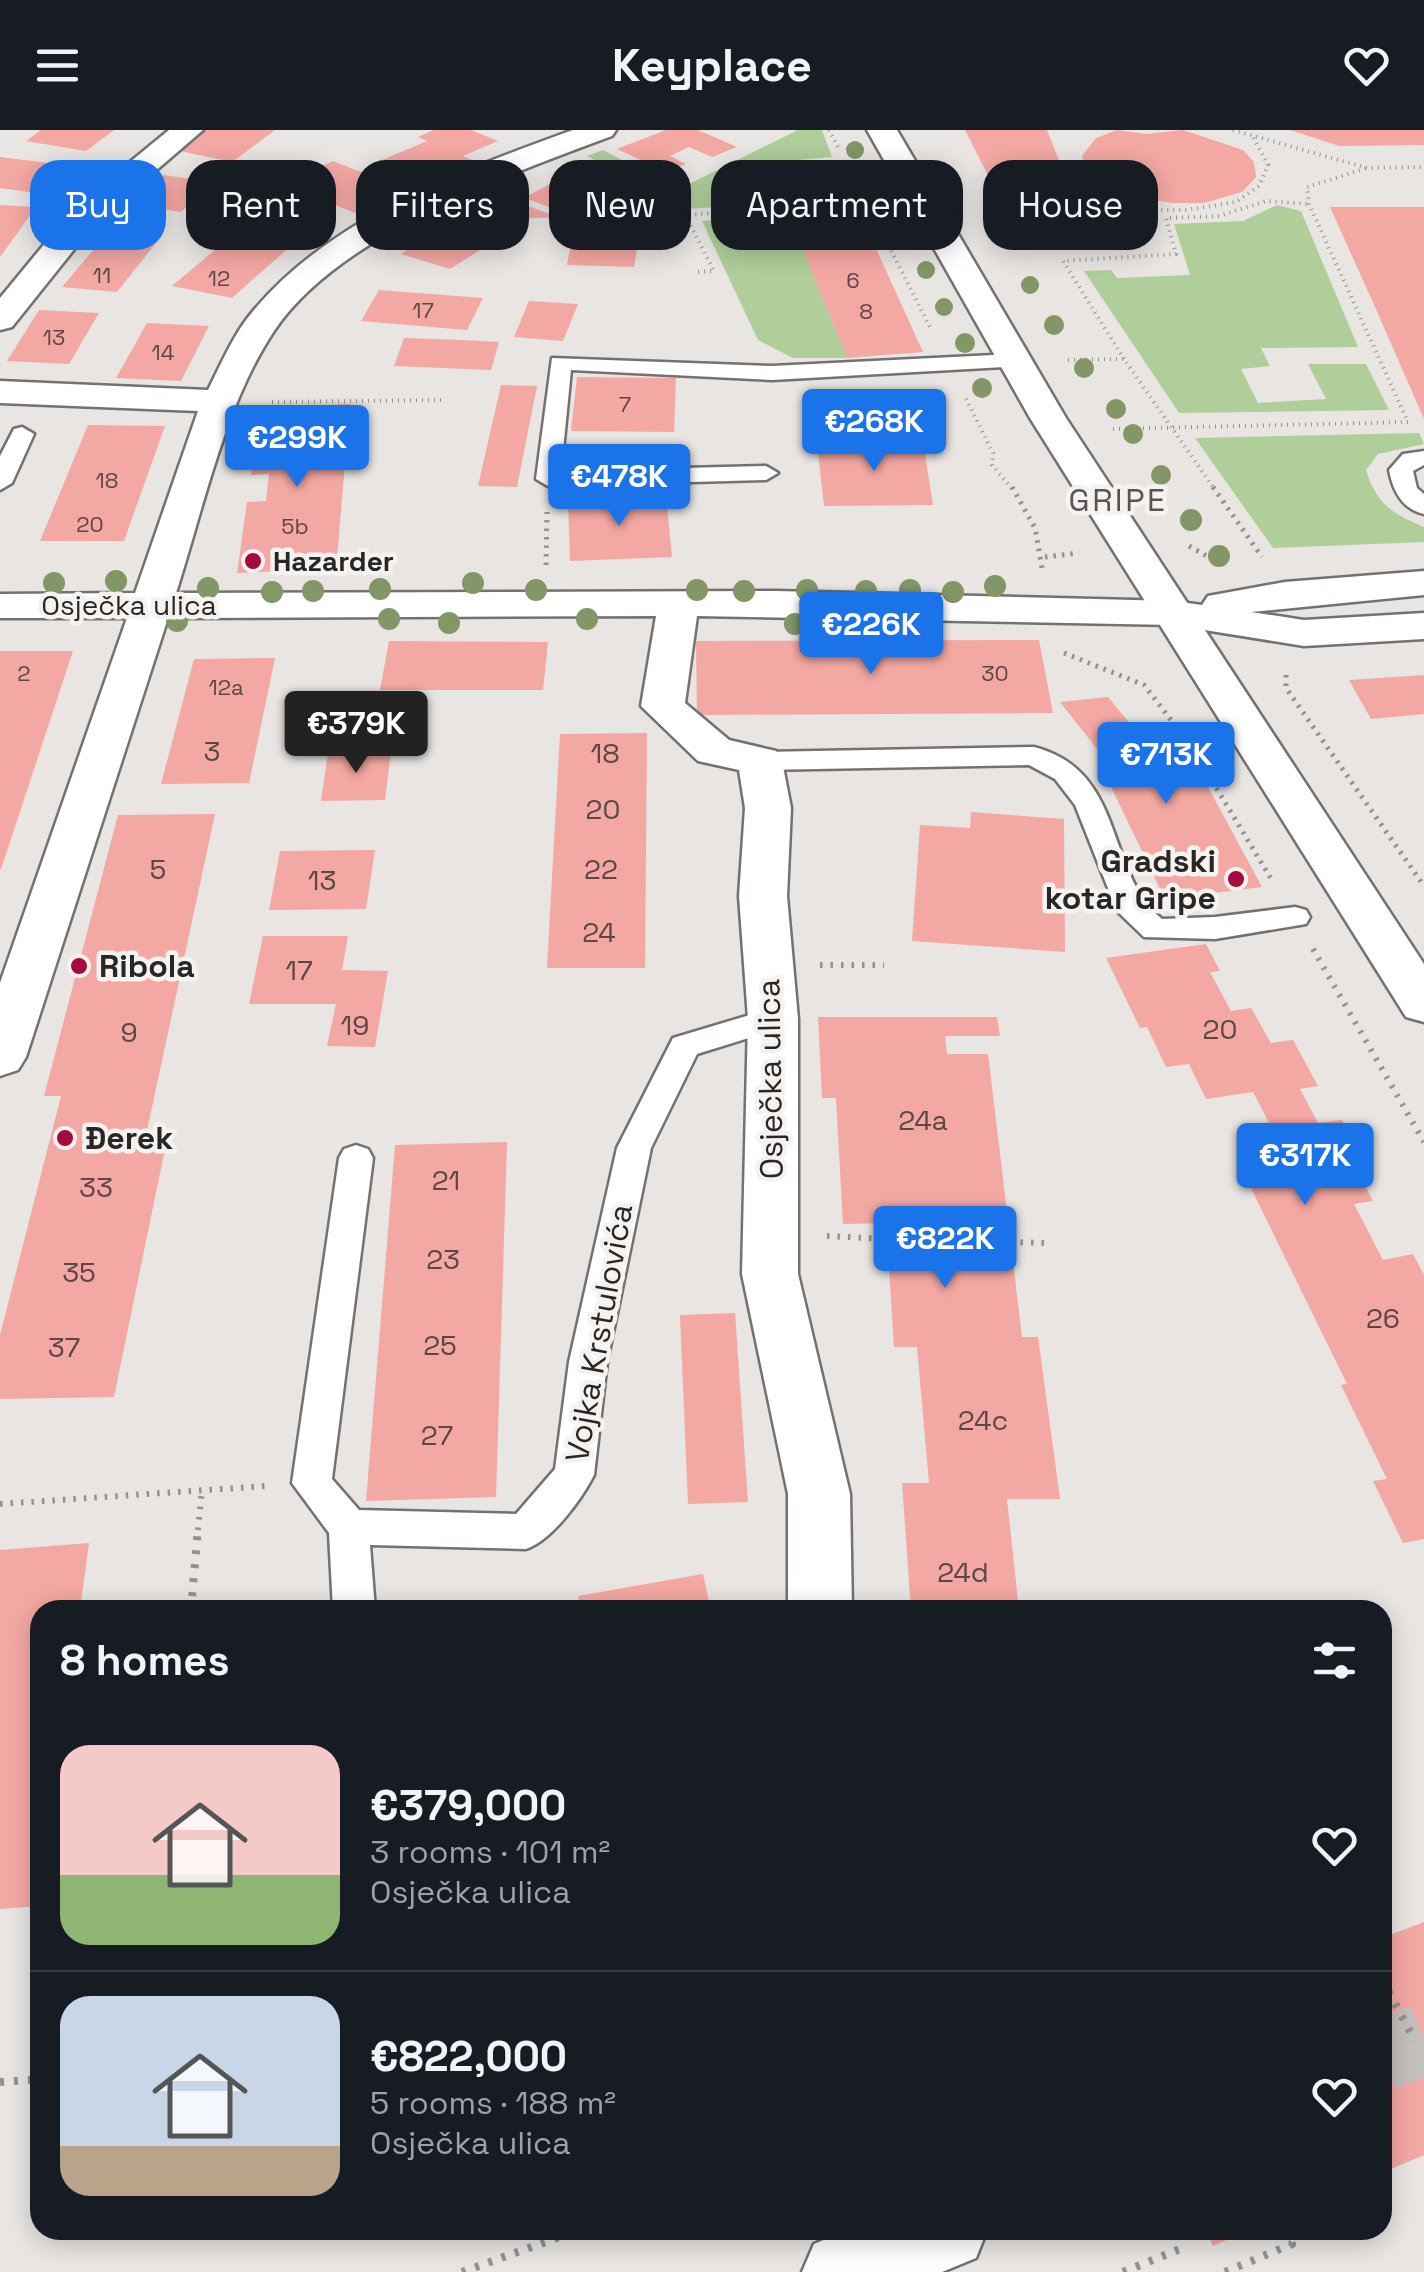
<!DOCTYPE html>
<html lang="en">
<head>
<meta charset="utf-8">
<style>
  :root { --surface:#171b24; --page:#20242c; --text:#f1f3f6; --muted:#9ea1a6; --line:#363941; --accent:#1a73e8 }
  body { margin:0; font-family:"Space Grotesk",sans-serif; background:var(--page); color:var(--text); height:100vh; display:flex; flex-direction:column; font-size:38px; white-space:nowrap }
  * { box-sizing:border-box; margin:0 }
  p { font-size:32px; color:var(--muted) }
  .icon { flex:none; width:55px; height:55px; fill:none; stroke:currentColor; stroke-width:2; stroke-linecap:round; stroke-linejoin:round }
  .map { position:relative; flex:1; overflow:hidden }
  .sheet { position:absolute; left:30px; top:1470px; width:1362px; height:640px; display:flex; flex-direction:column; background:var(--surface); border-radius:30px; box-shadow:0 5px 25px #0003 }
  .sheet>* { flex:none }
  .hud { position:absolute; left:30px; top:30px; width:1365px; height:90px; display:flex; gap:20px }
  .price { position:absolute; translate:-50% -85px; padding:0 22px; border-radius:10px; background:var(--accent); color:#fff; font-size:32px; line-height:65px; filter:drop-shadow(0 2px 5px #0008) }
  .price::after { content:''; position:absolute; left:50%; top:60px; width:30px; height:22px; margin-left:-15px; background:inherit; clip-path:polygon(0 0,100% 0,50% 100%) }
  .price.active { background:#222; color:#fff }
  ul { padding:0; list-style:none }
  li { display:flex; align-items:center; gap:30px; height:250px; padding:0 30px }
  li+li { border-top:2px solid var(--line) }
  li span { display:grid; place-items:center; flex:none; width:280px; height:200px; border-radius:30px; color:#555 }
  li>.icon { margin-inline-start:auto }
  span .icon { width:120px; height:120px; fill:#fffc; stroke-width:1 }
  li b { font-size:42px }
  h2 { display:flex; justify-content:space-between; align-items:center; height:120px; padding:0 30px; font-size:42px }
  .chip { padding:0 35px; border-radius:30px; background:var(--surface); box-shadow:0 5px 25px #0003; font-size:35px; line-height:90px }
  .chip.active { background:var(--accent); color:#fff }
  header { display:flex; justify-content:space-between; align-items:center; height:130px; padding:0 30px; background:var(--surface); font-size:45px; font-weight:700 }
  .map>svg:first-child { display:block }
  .green { fill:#afce9a }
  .building { fill:#f4a8a3 }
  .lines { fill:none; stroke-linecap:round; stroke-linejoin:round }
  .primary-tunnel { stroke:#c2bfbd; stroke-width:71; stroke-dasharray:71 35; stroke-linecap:butt }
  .lane-casing { stroke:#747170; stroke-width:5 }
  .street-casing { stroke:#747170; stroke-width:5 }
  .secondary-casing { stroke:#747170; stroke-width:5 }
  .primary-casing { stroke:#747170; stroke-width:5 }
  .path-far3 { stroke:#949290; stroke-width:4; stroke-dasharray:1 5; stroke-linecap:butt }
  .path-far2 { stroke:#949290; stroke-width:5; stroke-dasharray:2.5 6; stroke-linecap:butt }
  .path-far1 { stroke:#949290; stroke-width:6; stroke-dasharray:2.5 8; stroke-linecap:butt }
  .path { stroke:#949290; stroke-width:8; stroke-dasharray:4 10; stroke-linecap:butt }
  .lane { fill:#fff; fill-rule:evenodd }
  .street { fill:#fff; fill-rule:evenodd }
  .secondary { fill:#fff; fill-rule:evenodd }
  .primary { fill:#fff; fill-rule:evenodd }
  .tree { fill:#829666 }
  .poi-dot { fill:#a50b3f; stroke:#f5f2f0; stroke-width:4 }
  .labels { text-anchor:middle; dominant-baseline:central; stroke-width:9; stroke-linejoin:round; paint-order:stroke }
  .far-number-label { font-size:22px; fill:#5b4745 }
  .far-poi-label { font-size:28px; font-weight:bold; fill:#282726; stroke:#f5f2f0; text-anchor:start }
  .far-street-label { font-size:28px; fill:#282726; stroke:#f5f2f0 }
  .number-label { font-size:28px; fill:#5b4745 }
  .far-quarter-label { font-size:32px; letter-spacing:2.5px; fill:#575453; stroke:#f5f2f0 }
  .poi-label { font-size:32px; font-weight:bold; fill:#282726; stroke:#f5f2f0; text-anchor:start }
  .street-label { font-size:32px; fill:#282726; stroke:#f5f2f0 }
</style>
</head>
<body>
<header><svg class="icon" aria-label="menu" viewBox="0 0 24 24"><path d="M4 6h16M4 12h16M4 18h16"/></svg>Keyplace<svg class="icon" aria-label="heart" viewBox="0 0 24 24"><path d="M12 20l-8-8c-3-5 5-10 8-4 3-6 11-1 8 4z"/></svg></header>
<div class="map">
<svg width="1424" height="2142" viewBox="0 0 1424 2142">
  <rect width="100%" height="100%" fill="#e8e5e3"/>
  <g class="green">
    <polygon points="798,0 822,0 832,27 762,33 777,69 844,65 845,70 685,79 587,26 603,20 677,60"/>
    <polygon points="1277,75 1301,81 1358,217 1261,218 1270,236 1241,239 1258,273 1326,269 1308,234 1366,234 1389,280 1179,283 1084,141 1111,140 1117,148 1190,145 1174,94 1243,91"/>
    <polygon points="788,84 847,228 793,228 758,210 702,91"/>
    <path d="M1419 303 1424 314 1378 324 1366 340C1376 373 1392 384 1424 397V412L1273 418 1195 308Z"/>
  </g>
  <g class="building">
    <polygon points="41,0 114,0 86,21 26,11"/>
    <polygon points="203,0 275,0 232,32 175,20"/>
    <polygon points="434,0 471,0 498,11 463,26 479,33 435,53 382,30 427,11 418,7"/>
    <polygon points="666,0 698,0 737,17 712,27 689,17 670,26 686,34 666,42 617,19"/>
    <polygon points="965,0 1047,0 1066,48 1055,49 1063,65 1052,66 1064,84 1020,88 1017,82 1007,83"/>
    <polygon points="1117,0 1146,4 1183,0 1243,20 1254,32 1256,47 1242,62 1204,73 1172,73 1129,66 1097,51 1086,41 1082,26 1096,8"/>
    <polygon points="1290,0 1424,0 1424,15 1339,16"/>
    <polygon points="0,27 73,36 43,64 0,58"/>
    <polygon points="333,31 404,59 355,83 284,54"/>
    <polygon points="792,31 809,67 777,69 761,33"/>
    <polygon points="163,45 213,52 181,82 129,74"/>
    <polygon points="561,48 614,68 577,87 524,68"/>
    <polygon points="517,72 558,87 431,93 461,75"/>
    <polygon points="0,75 36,77 0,127"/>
    <polygon points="1330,77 1424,77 1424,289 1375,177"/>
    <polygon points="857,79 869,103 923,222 847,228 788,84"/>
    <polygon points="243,96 301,107 232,168 172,156"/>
    <polygon points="574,98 640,100 634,137 567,135"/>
    <polygon points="111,99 163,104 117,162 62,157"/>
    <polygon points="439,100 488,115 450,139 401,124"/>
    <polygon points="379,160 483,168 467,200 361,191"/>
    <polygon points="529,171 578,174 563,211 514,207"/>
    <polygon points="39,180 99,183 69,234 7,231"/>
    <polygon points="147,193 209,196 181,251 116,248"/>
    <polygon points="404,208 462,210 499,212 491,240 394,236"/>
    <polygon points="577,247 676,248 674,302 571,301"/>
    <polygon points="501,255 537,256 517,357 478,356"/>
    <polygon points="350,274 336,439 237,443 247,372 266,371 269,344 251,345 261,278"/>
    <polygon points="88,295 165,296 124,411 40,411"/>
    <polygon points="923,312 933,375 824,376 817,313"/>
    <polygon points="666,366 672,427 570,431 568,370"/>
    <polygon points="1039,510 1053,583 697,585 696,511"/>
    <polygon points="389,511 548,512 543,560 380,560"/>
    <polygon points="0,521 73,521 1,739 0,739"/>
    <polygon points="275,528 249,653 161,654 194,529"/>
    <polygon points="1424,545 1424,584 1371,589 1349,550"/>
    <polygon points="1108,567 1155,624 1188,620 1262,757 1165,769 1098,630 1105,629 1060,572"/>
    <polygon points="647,603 645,838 547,838 560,604"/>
    <polygon points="391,621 385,670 321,671 328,623"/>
    <polygon points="971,682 1064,689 1065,822 912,811 920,695 970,698"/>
    <polygon points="215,684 146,1005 168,1004 114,1267 0,1269 0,1205 61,966 44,966 118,685"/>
    <polygon points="375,720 366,779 269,780 280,721"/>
    <polygon points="263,806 348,806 342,840 388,841 375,917 327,916 336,874 249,874"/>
    <polygon points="1206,814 1220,841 1210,842 1231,881 1251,878 1271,913 1293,910 1318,956 1300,959 1318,993 1342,990 1369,1039 1357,1041 1373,1071 1354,1074 1383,1130 1413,1124 1424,1145 1424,1409 1403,1413 1373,1351 1387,1349 1341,1255 1347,1254 1248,1052 1256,1051 1236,1010 1275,1004 1253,962 1206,969 1189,934 1166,937 1147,897 1140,898 1106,828"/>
    <polygon points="818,887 997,887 1000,906 945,906 947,924 988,924 1022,1207 1038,1207 1060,1369 1007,1369 1019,1480 911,1480 902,1353 929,1353 917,1217 894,1217 886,1093 843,1094 836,968 822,968"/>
    <polygon points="507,1012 496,1367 366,1371 395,1015"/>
    <polygon points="735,1183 748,1372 688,1374 680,1185"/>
    <polygon points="89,1413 80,1480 40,1480 40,1776 0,1779 0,1420"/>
    <polygon points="703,1444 711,1480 580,1480 578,1466"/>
    <polygon points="1424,1792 1424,2025 1382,2043 1382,1808"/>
    <polygon points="1205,2100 1250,2100 1213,2116"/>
  </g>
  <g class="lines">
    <polyline class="primary-tunnel" points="1382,1926 1424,1909"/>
    <g class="lane-casing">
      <g id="lane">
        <polygon points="1014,224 1025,231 1022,236 772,250 571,240 561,341 766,336 778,343 766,350 548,356 536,349 552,228 772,236"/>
        <polygon points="22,297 34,304 12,353 0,360 0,326 14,299"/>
        <path d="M1424 321V335L1413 341 1417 358 1424 364V384C1402 379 1393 361 1389 340L1403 324Z"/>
        <path d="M1034 617C1127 641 1104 742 1162 789L1215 787 1295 777 1306 780 1310 787 1306 794 1215 809 1144 807 1117 781 1075 675 1055 649 1029 635 760 640 750 637 746 631 750 625 760 622Z"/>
        <path d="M773 878 784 881 789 889 784 897 697 924 651 1018 607 1232 594 1345C581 1370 552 1410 526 1419L370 1415 375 1480H333L329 1403 292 1353 339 1028 344 1019 356 1015 368 1019 373 1028 332 1349 359 1380 516 1384 555 1339 569 1232 617 1018 673 908Z"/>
      </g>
    </g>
    <g class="street-casing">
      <g id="street">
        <polygon points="169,0 203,0 96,92 12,197 0,200 0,168 74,78"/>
        <path d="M573 0H616L612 6C507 45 338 105 274 201 225 274 203 379 176 463L776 461 1173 471 1202 475 1208 466 1285 452 1424 441V465L1251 482 1304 490 1424 483V509L1304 516 1173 495 697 486 685 573 729 610 776 621 782 631 791 678 787 766 798 889V1144L850 1364 852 1480H788V1364L742 1144 748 889 739 766 745 678 739 640 698 631 641 576 656 486 168 488 26 927 18 940 0 946V853L127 488H0V464L135 463 198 281 0 273V251L208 260C222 232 234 203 254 180 333 86 461 41 573 0Z"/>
      </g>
    </g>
    <g class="secondary-casing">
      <polygon id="secondary" points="867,0 897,0 1066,288 1424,834 1424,892 1406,887 1030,288"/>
    </g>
    <g class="primary-casing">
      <polygon id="primary" points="847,2100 987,2100 976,2128 942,2142 802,2142 814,2114"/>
    </g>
    <g class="path-far3">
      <polyline points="829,0 838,17"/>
      <polyline points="1233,0 1367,38 1424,37"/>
      <polyline points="603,44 685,85 867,73"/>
      <polyline points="853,46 931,199"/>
      <polyline points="685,85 714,141 698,142"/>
      <polyline points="989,102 1130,80 1187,80 1236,72 1259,56 1268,35 1252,5"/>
      <polyline points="1124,229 1063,131 1176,124 1166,88 1219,86 1266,71 1309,74"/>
      <polyline points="1068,230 1124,229 1215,360"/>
      <polyline points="966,269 993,323 992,335 1013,360"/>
      <polyline points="272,272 441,270"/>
      <polyline points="1113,299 1408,292 1309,74 1307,57 1367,38"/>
    </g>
    <g class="path-far2">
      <polyline points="1012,357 1035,398 1042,438"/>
      <polyline points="1213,357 1262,427"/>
      <polyline points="1189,416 1217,432"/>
      <polyline points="1045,427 1079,423"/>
      <polyline points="546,435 547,382"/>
      <polyline points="1064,523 1144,555 1191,616 1273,752"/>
      <polyline points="1286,545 1286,558 1424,756"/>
      <polyline points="1103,622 1190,616"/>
    </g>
    <g class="path-far1">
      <polyline points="1313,819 1424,1012"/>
      <polyline points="820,835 884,835"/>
      <polyline points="827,1106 886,1109"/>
      <polyline points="1010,1112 1044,1113"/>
      <polyline points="0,1374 266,1356"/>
      <polyline points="198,1400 202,1359"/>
    </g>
    <g class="path">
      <polyline points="191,1480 198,1398"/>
      <polyline points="1382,1849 1415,1911"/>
      <polyline points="0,1952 40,1949"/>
      <polyline points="462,2142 579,2100"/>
      <polyline points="1123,2142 1185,2117"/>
      <polyline points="1225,2142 1292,2114 1285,2100"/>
    </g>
    <use href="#lane" class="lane"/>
    <use href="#street" class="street"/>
    <use href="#secondary" class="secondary"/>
    <use href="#primary" class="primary"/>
  </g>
  <g class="tree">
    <circle cx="855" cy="20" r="9"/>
    <circle cx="817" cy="39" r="9"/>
    <circle cx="902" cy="96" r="9"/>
    <circle cx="926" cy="140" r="9"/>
    <circle cx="1030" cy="155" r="9"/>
    <circle cx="944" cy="177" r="9"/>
    <circle cx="1054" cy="195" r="10"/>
    <circle cx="965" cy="213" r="10"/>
    <circle cx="1084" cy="238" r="10"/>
    <circle cx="982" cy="258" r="10"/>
    <circle cx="1116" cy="279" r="10"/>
    <circle cx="1133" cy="304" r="10"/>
    <circle cx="1161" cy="345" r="10"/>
    <circle cx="1191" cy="390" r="11"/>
    <circle cx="1219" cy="426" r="11"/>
    <circle cx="116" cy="451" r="11"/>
    <circle cx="54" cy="453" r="11"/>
    <circle cx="473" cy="453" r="11"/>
    <circle cx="995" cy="456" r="11"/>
    <circle cx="208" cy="458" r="11"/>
    <circle cx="380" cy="459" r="11"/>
    <circle cx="536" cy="460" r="11"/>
    <circle cx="697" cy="460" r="11"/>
    <circle cx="807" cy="460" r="11"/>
    <circle cx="910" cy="460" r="11"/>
    <circle cx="313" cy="461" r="11"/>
    <circle cx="744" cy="461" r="11"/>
    <circle cx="866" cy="461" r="11"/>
    <circle cx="272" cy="462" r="11"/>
    <circle cx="953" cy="462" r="11"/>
    <circle cx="389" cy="489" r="11"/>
    <circle cx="587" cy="489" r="11"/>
    <circle cx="177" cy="491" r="11"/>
    <circle cx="888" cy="491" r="11"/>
    <circle cx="449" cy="493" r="11"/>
    <circle cx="795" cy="494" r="11"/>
  </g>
  <g class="poi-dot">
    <circle cx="253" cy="431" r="10"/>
    <circle cx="1236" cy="749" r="10"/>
    <circle cx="79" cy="836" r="10"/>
    <circle cx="65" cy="1008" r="10"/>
  </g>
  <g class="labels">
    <g class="far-number-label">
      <text x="102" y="145">11</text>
      <text x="219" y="148">12</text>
      <text x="853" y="150">6</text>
      <text x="423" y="180">17</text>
      <text x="866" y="181">8</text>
      <text x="54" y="207">13</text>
      <text x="163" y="222">14</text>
      <text x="625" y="274">7</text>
      <text x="107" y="350">18</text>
      <text x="90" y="394">20</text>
      <text x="295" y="396">5b</text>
      <text x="24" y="543">2</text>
      <text x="995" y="543">30</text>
      <text x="226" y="557">12a</text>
    </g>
    <g class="far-poi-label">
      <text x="273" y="431">Hazarder</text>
    </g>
    <g class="far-street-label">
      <text x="129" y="475">Osječka ulica</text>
    </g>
    <g class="number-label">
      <text x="212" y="621">3</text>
      <text x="605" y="623">18</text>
      <text x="603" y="679">20</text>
      <text x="158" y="739">5</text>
      <text x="601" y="739">22</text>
      <text x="322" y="750">13</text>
      <text x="599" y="802">24</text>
      <text x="299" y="840">17</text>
      <text x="355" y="895">19</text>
      <text x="1220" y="899">20</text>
      <text x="129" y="902">9</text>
      <text x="923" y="990">24a</text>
      <text x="446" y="1050">21</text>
      <text x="96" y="1057">33</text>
      <text x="443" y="1129">23</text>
      <text x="79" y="1142">35</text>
      <text x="1383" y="1188">26</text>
      <text x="440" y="1215">25</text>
      <text x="64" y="1217">37</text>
      <text x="983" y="1290">24c</text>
      <text x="437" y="1305">27</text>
      <text x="963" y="1442">24d</text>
    </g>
    <g class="far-quarter-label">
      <text x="1118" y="370">GRIPE</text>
    </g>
    <g class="poi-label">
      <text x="1216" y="731" text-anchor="end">Gradski<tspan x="1216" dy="37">kotar Gripe</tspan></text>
      <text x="99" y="836">Ribola</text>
      <text x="85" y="1008">Đerek</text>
    </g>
    <g class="street-label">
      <text transform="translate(770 949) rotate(-91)">Osječka ulica</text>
      <text transform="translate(599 1203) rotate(-80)">Vojka Krstulovića</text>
    </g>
  </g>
</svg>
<b class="price" style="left:874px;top:344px">€268K</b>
<b class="price" style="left:297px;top:360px">€299K</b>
<b class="price" style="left:619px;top:399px">€478K</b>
<b class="price" style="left:871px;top:547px">€226K</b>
<b class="price active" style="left:356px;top:646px">€379K</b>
<b class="price" style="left:1166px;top:677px">€713K</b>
<b class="price" style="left:1305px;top:1078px">€317K</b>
<b class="price" style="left:945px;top:1161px">€822K</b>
<div class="hud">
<a class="chip active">Buy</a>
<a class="chip">Rent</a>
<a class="chip">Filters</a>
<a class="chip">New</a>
<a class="chip">Apartment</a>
<a class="chip">House</a>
</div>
<section class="sheet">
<h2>8 homes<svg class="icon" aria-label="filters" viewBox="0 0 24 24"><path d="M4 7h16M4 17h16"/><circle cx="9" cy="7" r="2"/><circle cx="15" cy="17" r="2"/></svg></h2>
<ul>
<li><span style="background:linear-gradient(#f6c9c9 65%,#8fb573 0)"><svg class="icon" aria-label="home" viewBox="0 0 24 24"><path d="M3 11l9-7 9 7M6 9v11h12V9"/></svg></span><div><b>€379,000</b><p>3 rooms · 101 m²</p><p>Osječka ulica</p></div><svg class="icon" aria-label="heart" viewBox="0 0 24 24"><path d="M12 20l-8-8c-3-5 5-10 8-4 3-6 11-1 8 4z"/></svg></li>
<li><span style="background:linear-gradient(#c9d6e8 75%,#b9a48a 0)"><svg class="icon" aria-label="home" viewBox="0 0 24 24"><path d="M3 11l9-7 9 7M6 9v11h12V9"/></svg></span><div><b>€822,000</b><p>5 rooms · 188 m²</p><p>Osječka ulica</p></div><svg class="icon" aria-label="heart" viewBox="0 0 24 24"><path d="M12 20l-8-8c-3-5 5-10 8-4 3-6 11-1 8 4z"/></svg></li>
</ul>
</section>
</div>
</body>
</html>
